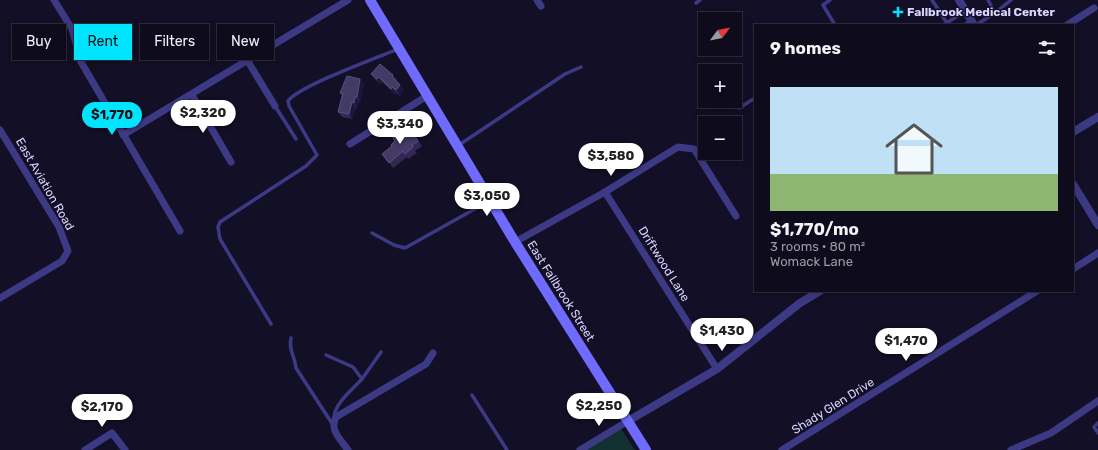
<!DOCTYPE html>
<html lang="en">
<head>
<meta charset="utf-8">
<style>
  :root { --surface:#0e0b1c; --page:#171425; --text:#f1f3f6; --muted:#9b9ba3; --line:#2e2b3b; --accent:#00e5ff }
  body { margin:0; font-family:Rubik,sans-serif; background:var(--page); color:var(--text); height:100vh; display:flex; flex-direction:column; font-size:15px; white-space:nowrap }
  * { box-sizing:border-box; margin:0 }
  p { font-size:13px; color:var(--muted) }
  .icon { flex:none; width:22px; height:22px; fill:none; stroke:currentColor; stroke-width:2; stroke-linecap:round; stroke-linejoin:round }
  .map { position:relative; flex:1; overflow:hidden }
  .drawer { position:absolute; left:754px; top:24px; width:320px; height:268px; display:flex; flex-direction:column; background:var(--surface); border-radius:0px; box-shadow:0 2px 10px #0003,0 0 0 1px var(--line) }
  .drawer>* { flex:none }
  .top-card { position:absolute; left:12px; top:24px; width:380px; height:36px; display:flex; gap:8px }
  .needle { width:26px; rotate:58deg }
  .fabs { position:absolute; left:698px; top:12px; display:grid; gap:8px }
  .fabs a { display:grid; place-items:center; width:44px; height:44px; border-radius:0px; background:var(--surface); box-shadow:0 2px 10px #0003,0 0 0 1px var(--line); font-size:20px }
  .price { position:absolute; translate:-50% -34px; padding:0 9px; border-radius:14px; background:#fff; color:#222; font-size:13px; line-height:26px; filter:drop-shadow(0 1px 2px #0008) }
  .price::after { content:''; position:absolute; left:50%; top:24px; width:12px; height:9px; margin-left:-6px; background:inherit; clip-path:polygon(0 0,100% 0,50% 100%) }
  .price.selected { background:var(--accent); color:#111 }
  ul { padding:0; list-style:none }
  li { display:grid; align-content:center; gap:8px; height:212px; padding:0 16px }
  li span { display:grid; place-items:center; height:124px; border-radius:0px; color:#555 }
  li>.icon { margin-inline-start:auto }
  span .icon { width:72px; height:72px; fill:#fffc; stroke-width:1 }
  li b { font-size:17px }
  h2 { display:flex; justify-content:space-between; align-items:center; height:48px; padding:0 16px; font-size:17px }
  .pill { padding:0 14px; border-radius:0px; background:var(--surface); box-shadow:0 2px 10px #0003,0 0 0 1px var(--line); font-size:14px; line-height:36px }
  .pill.selected { background:var(--accent); color:#111 }
  .map>svg:first-child { display:block }
  .green { fill:#12302f }
  .lines { fill:none; stroke-linecap:round; stroke-linejoin:round }
  .service { stroke:#3d3a85; stroke-width:3.5 }
  .minor { stroke:#3d3a85; stroke-width:7 }
  .tertiary { stroke:#3d3a85; stroke-width:8 }
  .secondary { stroke:#6f6bff; stroke-width:10 }
  .wall { fill:#312854 }
  .shaded-wall { fill:#1d163a }
  .building { fill:#433a66; stroke:#5a527e }
  .poi-dot { fill:#00e5ff; stroke:#130f26; stroke-width:1.5 }
  .labels { text-anchor:middle; dominant-baseline:central; stroke-width:3; stroke-linejoin:round; paint-order:stroke }
  .poi-label { font-size:12px; font-weight:bold; fill:#d9d4ff; stroke:#130f26; text-anchor:start }
  .street-label { font-size:12px; fill:#d9d4ff; stroke:#130f26 }
</style>
</head>
<body>
<div class="map">
<svg width="1098" height="450" viewBox="0 0 1098 450">
  <rect width="100%" height="100%" fill="#130f26"/>
  <polygon class="green" points="620,427 635,450 582,450"/>
  <g class="lines">
    <g class="service">
      <polyline points="830,0 823,5 835,25"/>
      <polyline points="932,0 947,23"/>
      <polyline points="696,3 700,0"/>
      <polyline points="995,13 1011,0"/>
      <polyline points="943,25 966,11"/>
      <polyline points="964,25 970,21"/>
      <polyline points="976,25 995,13 988,0"/>
      <polyline points="275,106 296,139"/>
      <polyline points="739,108 755,98"/>
      <polyline points="459,145 565,74 581,67"/>
      <polyline points="372,233 394,245 405,248 489,201"/>
      <path d="M271 324 220 239 218 227 220 222 306 166 317 155 289 106 288 101C299 86 376 58 398 49"/>
      <path d="M291 338C288 349 295 357 296 368L333 425"/>
      <path d="M326 355 353 367 362 379C353 389 335 403 334 417"/>
      <polyline points="362,379 381,352"/>
      <polyline points="472,395 507,450"/>
      <polyline points="1098,423 1094,427 1098,433"/>
    </g>
    <g class="minor">
      <polyline points="54,0 72,29 81,62 180,231"/>
      <polyline points="537,0 541,6"/>
      <polyline points="1067,25 1094,8"/>
      <polyline points="247,60 275,106"/>
      <polyline points="192,95 231,162"/>
      <polyline points="0,130 59,227 68,251 62,261 0,298"/>
      <polyline points="123,135 348,0"/>
      <polyline points="350,144 427,96"/>
      <polyline points="605,192 717,369"/>
      <polyline points="515,242 605,192 678,147 694,149 736,216"/>
      <polyline points="1073,269 1098,253"/>
      <polyline points="85,450 112,433 125,450"/>
      <path d="M348 450C341 440 329 430 336 417L426 364 433 353"/>
      <polyline points="580,450 628,421"/>
      <polyline points="782,450 1037,291"/>
      <polyline points="1011,450 1051,433 1098,401"/>
    </g>
    <g class="tertiary">
      <polyline points="959,0 974,25"/>
      <polyline points="1073,132 1098,117"/>
      <polyline points="1073,184 1098,225"/>
      <polyline points="628,421 717,369 800,303 820,291"/>
    </g>
    <polyline class="secondary" points="370,0 515,242 646,450"/>
  </g>
  <g class="wall">
    <polygon points="371,74 393,75 397,80 396,81 404,90 400,96 396,93 395,94 382,82 380,84 375,79"/>
    <polygon points="360,79 364,84 360,102 359,102 357,108 356,108 352,119 342,117 338,112 342,96 340,93"/>
    <polygon points="411,130 422,146 415,151 417,153 408,159 407,157 393,168 382,154 392,146 395,141"/>
  </g>
  <g class="shaded-wall">
    <polygon points="393,75 397,80 396,82 392,76"/>
    <polygon points="379,77 382,82 380,84 377,79"/>
    <polygon points="360,79 364,84 360,102 357,97"/>
    <polygon points="400,85 404,90 400,96 396,90"/>
    <polygon points="392,87 396,93 395,94 391,89"/>
    <polygon points="355,97 359,102 357,108 354,103"/>
    <polygon points="352,102 356,108 352,119 349,114"/>
  </g>
  <g class="building">
    <polygon points="380,64 393,75 392,76 400,85 396,90 392,87 391,89 379,77 377,79 371,74"/>
    <polygon points="347,76 360,79 357,97 355,97 354,103 352,102 349,114 338,112 343,93 340,93"/>
    <polygon points="401,130 404,135 411,130 418,141 412,145 413,147 405,154 403,151 389,163 382,154 392,146 391,145 395,141 392,136"/>
  </g>
  <path class="poi-dot" d="M896 6h4v4h4v4h-4v4h-4v-4h-4v-4h4z"/>
  <g class="labels">
    <g class="poi-label">
      <text x="907" y="12">Fallbrook Medical Center</text>
    </g>
    <g class="street-label">
      <text transform="translate(45 184) rotate(60)">East Aviation Road</text>
      <text transform="translate(664 264) rotate(58)">Driftwood Lane</text>
      <text transform="translate(561 291) rotate(58)">East Fallbrook Street</text>
      <text transform="translate(833 406) rotate(-32)">Shady Glen Drive</text>
    </g>
  </g>
</svg>
<div class="fabs">
<a><svg class="needle" viewBox="-14 -14 28 28"><path d="M0-13l5 13h-10z" fill="#e53935"/><path d="M0 13l5-13h-10z" fill="#9b9ba3"/></svg></a>
<a>+</a>
<a>−</a>
</div>
<b class="price" style="left:203px;top:134px">$2,320</b>
<b class="price selected" style="left:112px;top:136px">$1,770</b>
<b class="price" style="left:400px;top:145px">$3,340</b>
<b class="price" style="left:611px;top:177px">$3,580</b>
<b class="price" style="left:487px;top:217px">$3,050</b>
<b class="price" style="left:722px;top:352px">$1,430</b>
<b class="price" style="left:906px;top:362px">$1,470</b>
<b class="price" style="left:599px;top:427px">$2,250</b>
<b class="price" style="left:102px;top:428px">$2,170</b>
<div class="top-card">
<a class="pill">Buy</a>
<a class="pill selected">Rent</a>
<a class="pill">Filters</a>
<a class="pill">New</a>
</div>
<section class="drawer">
<h2>9 homes<svg class="icon" aria-label="filters" viewBox="0 0 24 24"><path d="M4 7h16M4 17h16"/><circle cx="9" cy="7" r="2"/><circle cx="15" cy="17" r="2"/></svg></h2>
<ul>
<li><span style="background:linear-gradient(#bfe0f5 70%,#8fb573 0)"><svg class="icon" aria-label="home" viewBox="0 0 24 24"><path d="M3 11l9-7 9 7M6 9v11h12V9"/></svg></span><div><b>$1,770/mo</b><p>3 rooms · 80 m²</p><p>Womack Lane</p></div></li>
</ul>
</section>
</div>
</body>
</html>
